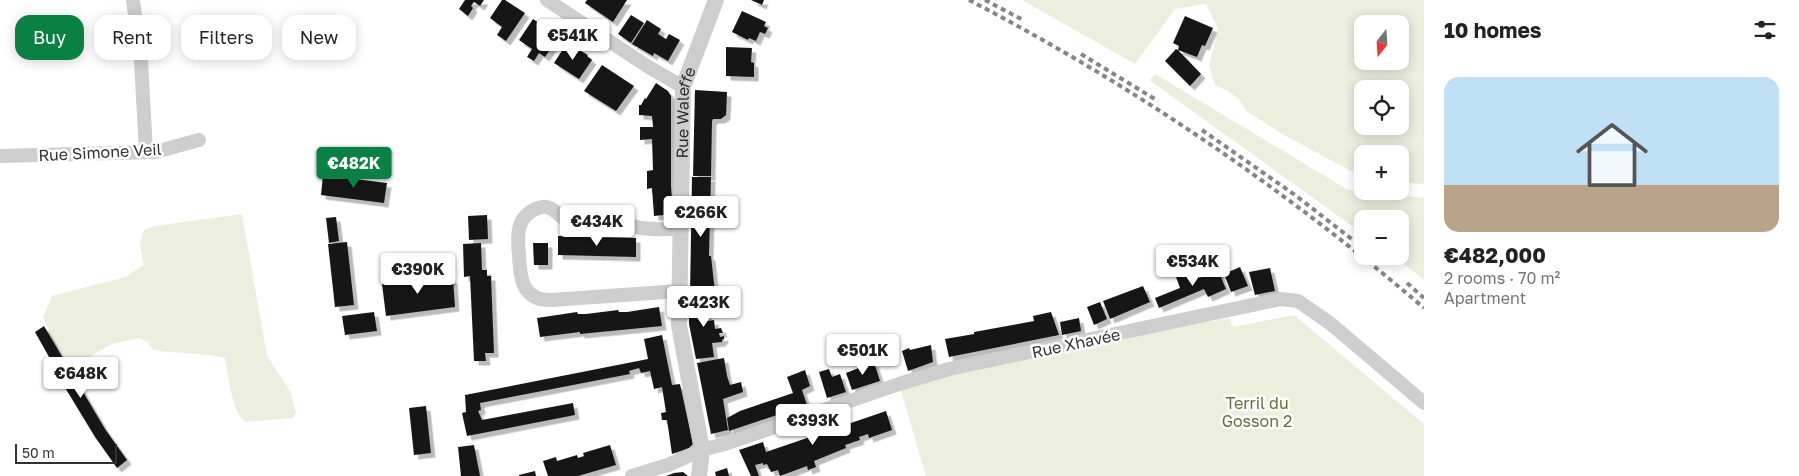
<!DOCTYPE html>
<html lang="en">
<head>
<meta charset="utf-8">
<style>
  :root { --surface:#fff; --page:#f2f2f2; --text:#222; --muted:#767676; --accent:#0b8043 }
  body { margin:0; font-family:"Golos Text",sans-serif; background:var(--page); color:var(--text); height:100vh; display:flex; flex-direction:column; font-size:19px; white-space:nowrap }
  * { box-sizing:border-box; margin:0 }
  p { font-size:16px; color:var(--muted) }
  .icon { flex:none; width:28px; height:28px; fill:none; stroke:currentColor; stroke-width:2; stroke-linecap:round; stroke-linejoin:round }
  .map { position:relative; flex:1; overflow:hidden }
  .side { display:flex; flex-direction:column; background:var(--surface); width:375px }
  .side>* { flex:none }
  .banner { position:absolute; left:15px; top:15px; width:475px; height:45px; display:flex; gap:10px }
  .needle { width:32px; rotate:197deg }
  .fabs { position:absolute; left:1354px; top:15px; display:grid; gap:10px }
  .fabs a { display:grid; place-items:center; width:55px; height:55px; border-radius:10px; background:var(--surface); box-shadow:0 2px 12px #0003; font-size:25px }
  .scale { position:absolute; left:15px; bottom:12px; width:102px; box-sizing:border-box; padding-left:5px; border:2px solid #313131; border-top:0; font-size:14px; line-height:18px; white-space:nowrap; color:#313131; -webkit-text-stroke:4px #fff; paint-order:stroke }
  .price { position:absolute; translate:-50% -42px; padding:0 11px; border-radius:5px; background:#fff; color:#222; font-size:16px; line-height:32px; filter:drop-shadow(0 1px 2px #0008) }
  .price::after { content:''; position:absolute; left:50%; top:30px; width:15px; height:11px; margin-left:-8px; background:inherit; clip-path:polygon(0 0,100% 0,50% 100%) }
  .price.on { background:var(--accent); color:#fff }
  ul { padding:0; list-style:none }
  li { display:grid; align-content:center; gap:10px; height:265px; padding:0 20px }
  li span { display:grid; place-items:center; height:155px; border-radius:15px; color:#555 }
  li>.icon { margin-inline-start:auto }
  span .icon { width:90px; height:90px; fill:#fffc; stroke-width:1 }
  li b { font-size:21px }
  h2 { display:flex; justify-content:space-between; align-items:center; height:60px; padding:0 20px; font-size:21px }
  .chip { padding:0 18px; border-radius:15px; background:var(--surface); box-shadow:0 2px 12px #0003; font-size:18px; line-height:45px }
  .chip.on { background:var(--accent); color:#fff }
  main { display:flex; flex:1; min-height:0 }
  .map>svg:first-child { display:block }
  .green { fill:#eceede; fill-rule:evenodd }
  .building { fill:#181818; filter:url(#shadow) }
  .lines { fill:none; stroke-linecap:round; stroke-linejoin:round }
  .minor { stroke:#cecece; stroke-width:14 }
  .tertiary { stroke:#cecece; stroke-width:16 }
  .rail { stroke:#868686; stroke-width:4; stroke-dasharray:5 4; stroke-linecap:butt }
  .labels { text-anchor:middle; dominant-baseline:central; stroke-width:5; stroke-linejoin:round; paint-order:stroke }
  .street-label { font-size:16px; fill:#313131; stroke:#fff }
  .park-label { font-size:16px; fill:#666f3b; stroke:#fff }
</style>
</head>
<body>
<main>
<div class="map">
<svg width="1424" height="476" viewBox="0 0 1424 476">
  <defs>
    <filter id="shadow"><feDropShadow dx="4.5" dy="4.5" stdDeviation="0" flood-color="#0004"/></filter>
  </defs>
  <rect width="100%" height="100%" fill="#fff"/>
  <g class="green">
    <path d="M1022 0H1424V184L1400 182V154H1362V174L1351 171 1284 135 1246 111 1240 100 1228 91 1215 85 1209 66 1218 29 1206 4 1175 9 1135 64ZM1362 24H1400V61H1362ZM1362 89H1400V126H1362Z"/>
    <polygon points="1155,74 1348,190 1424,198 1424,280 1394,256 1400,256 1400,219 1362,219 1362,233 1149,80"/>
    <path d="M242 214 267 356 290 391 296 412 293 418 245 422C232 412 228 374 225 358 201 352 178 354 153 350L148 342 139 338 112 344 84 360 67 359 54 343 43 317 52 296 125 277 144 265 140 245 144 230 155 226Z"/>
    <polygon points="1294,315 1424,424 1424,476 926,476 899,384 949,369 1229,318 1233,327"/>
  </g>
  <g class="building">
    <polygon points="465,0 484,0 480,6 474,2 471,6 473,8 468,16 459,9"/>
    <polygon points="502,0 505,0 525,13 506,41 497,35 502,27 490,18"/>
    <polygon points="587,0 627,0 613,22 585,3"/>
    <polygon points="751,0 764,0 762,5"/>
    <polygon points="742,11 766,22 764,26 768,28 765,34 760,32 756,41 749,38 748,40 732,32"/>
    <polygon points="631,15 644,23 631,43 618,34"/>
    <polygon points="1185,16 1213,28 1205,46 1202,45 1197,57 1178,50 1201,74 1190,86 1165,61 1176,49 1178,50 1179,46 1173,43"/>
    <polygon points="533,19 559,36 545,57 539,53 534,61 527,57 532,49 519,40"/>
    <polygon points="647,20 661,29 658,34 666,39 669,34 680,40 668,61 654,53 653,56 632,44"/>
    <polygon points="567,43 588,55 587,56 592,60 579,79 554,63"/>
    <polygon points="726,47 752,48 751,62 754,63 754,77 726,76"/>
    <polygon points="602,65 634,86 616,111 584,91"/>
    <polygon points="656,83 668,91 671,96 671,186 673,214 654,216 652,188 647,189 647,171 653,170 652,139 640,140 640,127 653,127 652,116 639,115 639,105 641,105 645,98 646,99"/>
    <polygon points="695,90 727,92 726,115 721,119 713,119 712,121 711,176 693,176"/>
    <polygon points="323,175 387,183 384,203 321,195"/>
    <polygon points="692,177 711,177 709,256 711,256 715,292 690,294"/>
    <polygon points="487,215 488,239 469,240 468,216"/>
    <polygon points="336,217 339,241 329,243 326,218"/>
    <polygon points="558,236 636,238 636,257 558,255"/>
    <polygon points="347,242 354,305 335,307 328,244"/>
    <polygon points="481,243 482,270 487,270 487,276 491,276 494,353 485,353 486,361 474,361 470,276 464,277 463,244"/>
    <polygon points="533,243 548,243 548,265 534,265"/>
    <polygon points="1240,267 1248,286 1231,292 1224,274"/>
    <polygon points="1270,268 1275,291 1255,295 1249,272"/>
    <polygon points="1195,269 1199,278 1218,270 1226,289 1208,297 1204,289 1159,308 1155,298 1180,288 1176,277"/>
    <polygon points="422,271 423,278 446,276 446,279 453,279 455,307 386,316 382,284 408,280 407,273"/>
    <polygon points="1143,286 1150,302 1110,319 1103,301"/>
    <polygon points="713,295 714,306 707,308 708,321 714,320 715,329 721,328 723,333 719,333 720,337 724,336 724,339 722,340 722,342 712,343 714,357 696,359 689,324 689,309 696,308 695,297"/>
    <polygon points="1100,302 1107,319 1094,325 1087,307"/>
    <polygon points="659,307 662,326 580,334 580,332 540,337 537,318 577,312 578,314 586,314 618,310 619,312 627,312"/>
    <polygon points="374,312 377,331 345,335 342,316"/>
    <polygon points="1051,312 1059,335 949,357 945,339 974,334 974,332 1034,321 1033,316"/>
    <polygon points="1079,318 1081,331 1062,335 1060,322"/>
    <polygon points="44,326 105,429 127,460 117,468 95,437 61,381 62,380 35,332"/>
    <polygon points="662,335 672,385 680,384 693,444 689,448 672,454 667,420 662,420 661,413 666,412 662,387 654,389 650,371 641,373 639,368 629,371 630,374 480,403 481,410 478,411 482,420 573,403 575,415 467,436 462,413 466,412 465,395 648,359 644,339"/>
    <polygon points="931,345 933,362 908,371 902,351 909,348 910,350"/>
    <polygon points="724,358 727,376 730,385 741,382 743,392 723,399 728,430 711,434 697,363"/>
    <polygon points="874,362 880,381 852,390 846,373"/>
    <polygon points="829,369 832,377 840,374 846,392 827,398 819,372"/>
    <polygon points="805,370 810,386 802,390 807,405 729,431 727,418 740,411 793,393 787,377"/>
    <polygon points="426,406 431,453 414,455 409,408"/>
    <polygon points="886,411 892,430 869,438 868,434 859,437 860,440 845,445 846,448 814,461 816,467 808,470 807,466 780,476 778,470 771,472 767,464 763,465 763,463 755,465 759,476 751,476 739,450 763,442 766,452"/>
    <polygon points="474,445 480,476 461,476 458,447"/>
    <polygon points="610,445 616,465 578,476 548,476 543,461 556,457 557,461 577,455 578,458 584,456 583,453"/>
    <polygon points="727,468 729,476 716,476 715,472"/>
    <polygon points="535,471 536,476 519,476 519,475"/>
    <polygon points="683,472 688,476 666,476 674,473"/>
  </g>
  <g class="lines">
    <g class="minor">
      <polyline points="133,0 141,61 146,152"/>
      <polyline points="547,0 647,66 683,87"/>
      <polyline points="0,156 155,152 199,140"/>
      <path d="M679 291 552 300C522 301 520 278 519 255 517 235 516 216 538 208 554 202 558 219 571 222 588 225 607 220 624 223 630 224 636 228 642 228 655 230 668 229 680 229"/>
      <polyline points="632,476 668,465 702,450 728,443 899,384 949,369 1281,299 1298,301 1331,324 1424,403"/>
    </g>
    <path class="tertiary" id="s1" d="M699 476 702 450 679 325 683 87 716 0"/>
    <g class="rail">
      <path d="M969 0C1131 84 1285 189 1424 308"/>
      <polyline points="985,0 1023,20"/>
      <polyline points="1081,54 1158,101"/>
      <polyline points="1202,130 1295,195 1353,240"/>
      <polyline points="1407,283 1424,298"/>
    </g>
  </g>
  <g class="labels">
    <g class="street-label">
      <text stroke="none"><textPath href="#s1" startOffset="366">Rue Waleffe</textPath></text>
      <text transform="translate(100 152) rotate(-3)">Rue Simone Veil</text>
      <text transform="translate(1076 343) rotate(-12)">Rue Xhavée</text>
    </g>
    <g class="park-label">
      <text x="1257" y="403">Terril du<tspan x="1257" dy="18">Gosson 2</tspan></text>
    </g>
  </g>
</svg>
<div class="fabs">
<a><svg class="needle" viewBox="-14 -14 28 28"><path d="M0-13l5 13h-10z" fill="#e53935"/><path d="M0 13l5-13h-10z" fill="#767676"/></svg></a>
<a><svg class="icon" aria-label="locate" viewBox="0 0 24 24"><circle cx="12" cy="12" r="6"/><path d="M12 2v4M12 18v4M2 12h4M18 12h4"/></svg></a>
<a>+</a>
<a>−</a>
</div>
<div class="scale">50 m</div>
<b class="price" style="left:573px;top:61px">€541K</b>
<b class="price on" style="left:354px;top:189px">€482K</b>
<b class="price" style="left:701px;top:238px">€266K</b>
<b class="price" style="left:597px;top:247px">€434K</b>
<b class="price" style="left:1193px;top:287px">€534K</b>
<b class="price" style="left:418px;top:295px">€390K</b>
<b class="price" style="left:704px;top:328px">€423K</b>
<b class="price" style="left:863px;top:376px">€501K</b>
<b class="price" style="left:81px;top:399px">€648K</b>
<b class="price" style="left:813px;top:446px">€393K</b>
<div class="banner">
<a class="chip on">Buy</a>
<a class="chip">Rent</a>
<a class="chip">Filters</a>
<a class="chip">New</a>
</div>
</div>
<section class="side">
<h2>10 homes<svg class="icon" aria-label="filters" viewBox="0 0 24 24"><path d="M4 7h16M4 17h16"/><circle cx="9" cy="7" r="2"/><circle cx="15" cy="17" r="2"/></svg></h2>
<ul>
<li><span style="background:linear-gradient(#bfe0f5 70%,#b9a48a 0)"><svg class="icon" aria-label="home" viewBox="0 0 24 24"><path d="M3 11l9-7 9 7M6 9v11h12V9"/></svg></span><div><b>€482,000</b><p>2 rooms · 70 m²</p><p>Apartment</p></div></li>
</ul>
</section>
</main>
</body>
</html>
